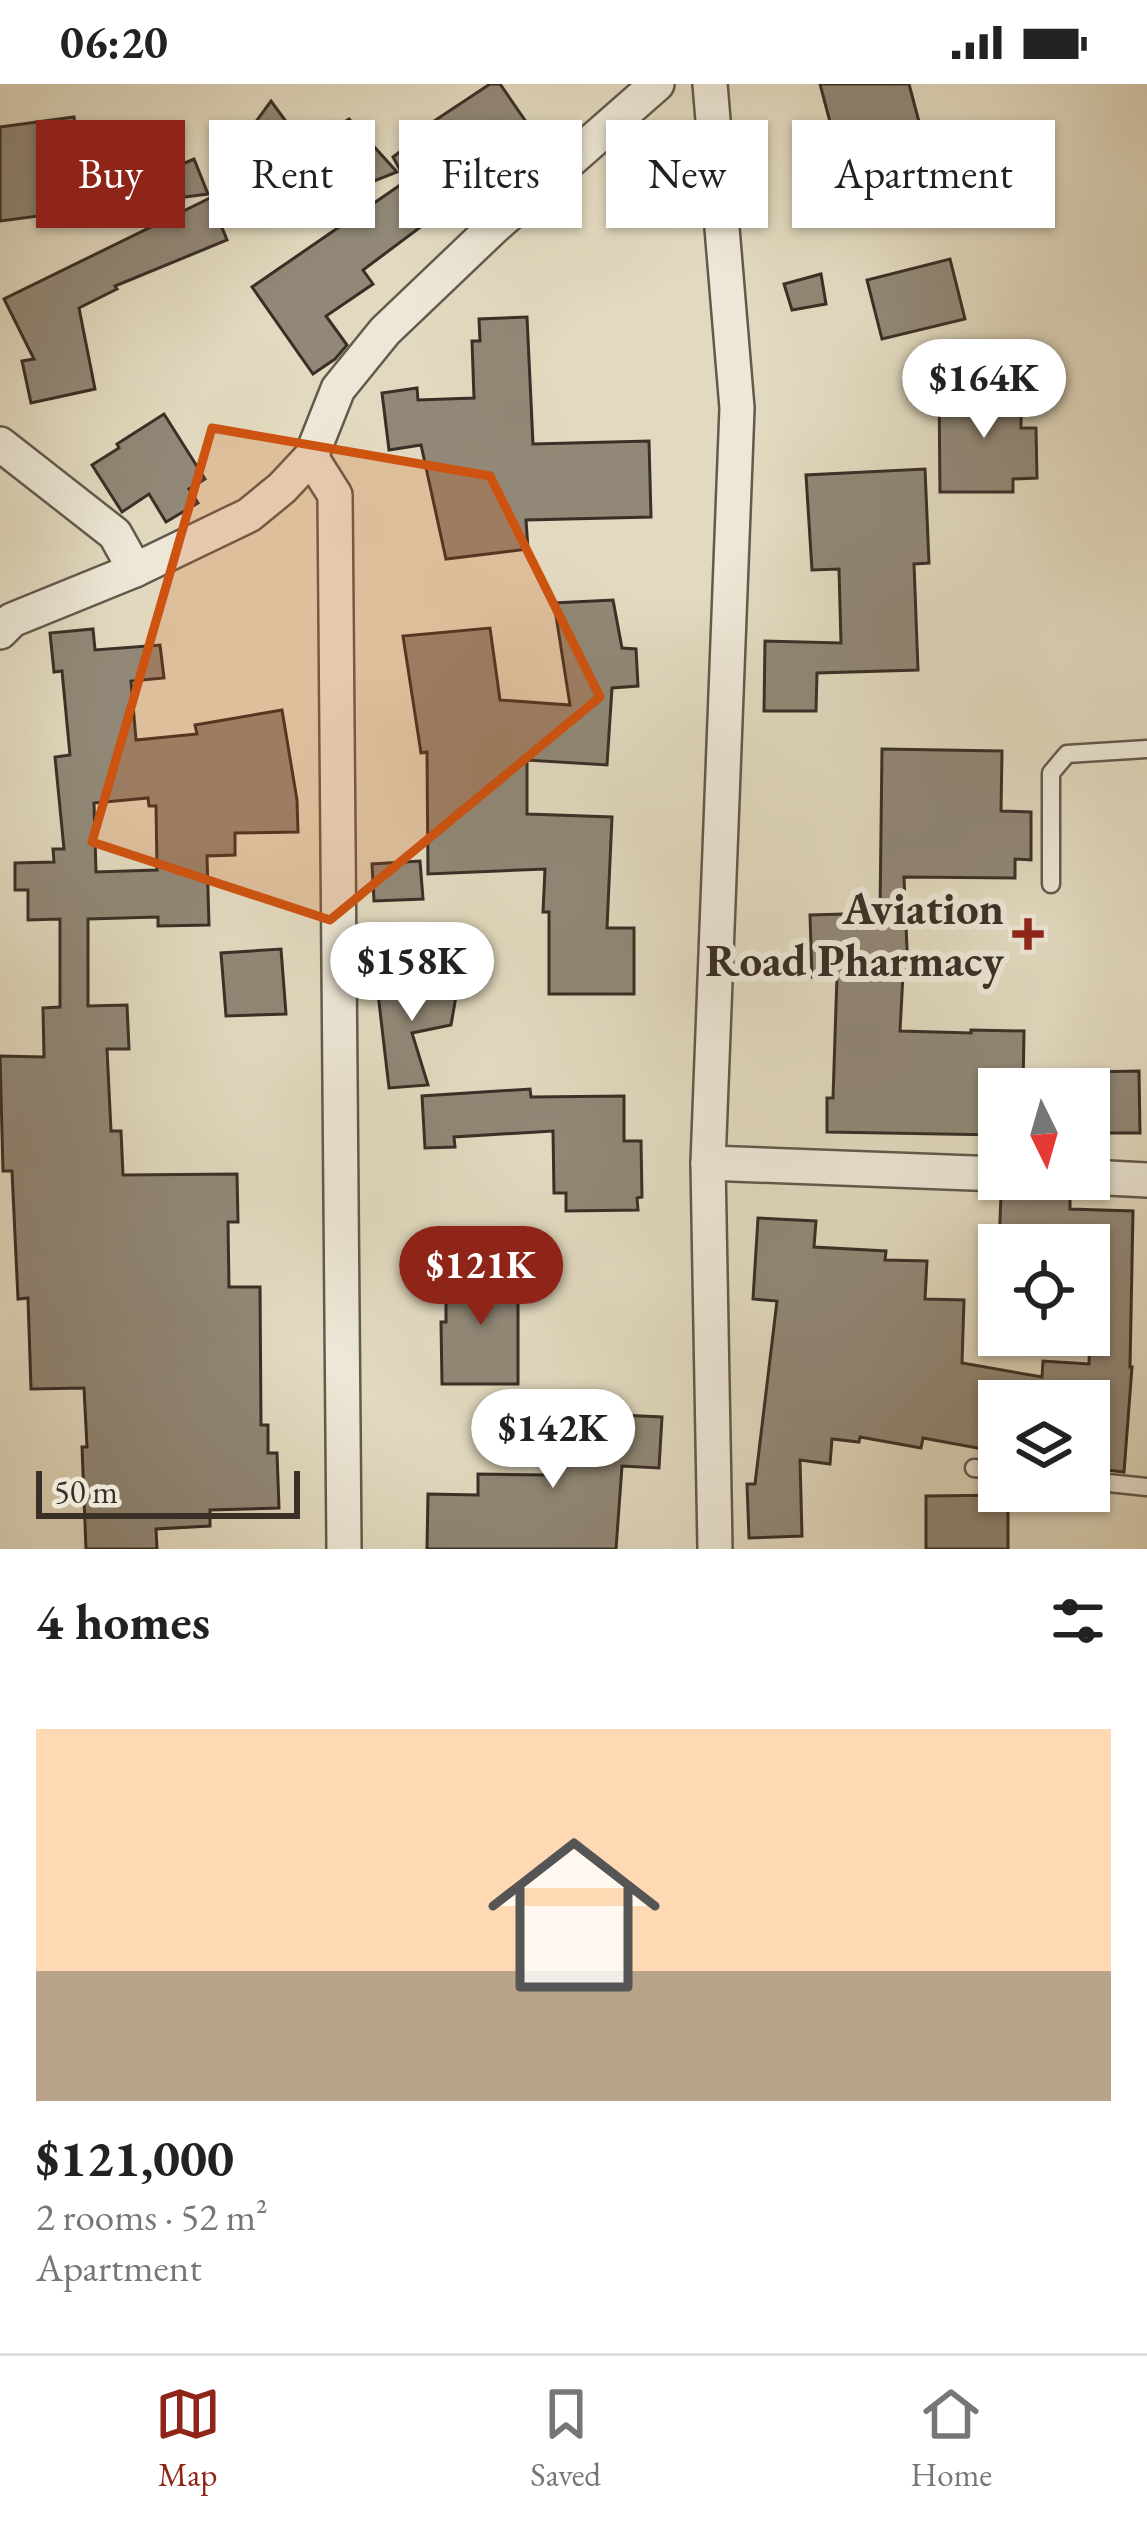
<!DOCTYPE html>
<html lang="en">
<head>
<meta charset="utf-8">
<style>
  :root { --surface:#fff; --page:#f2f2f2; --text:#222; --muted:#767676; --line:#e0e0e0; --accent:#8f2418 }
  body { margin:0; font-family:"EB Garamond",serif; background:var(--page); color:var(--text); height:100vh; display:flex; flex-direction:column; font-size:45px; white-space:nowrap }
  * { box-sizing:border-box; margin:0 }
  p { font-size:39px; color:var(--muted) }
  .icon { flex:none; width:66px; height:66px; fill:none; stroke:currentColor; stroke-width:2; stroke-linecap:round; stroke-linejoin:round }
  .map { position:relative; height:1465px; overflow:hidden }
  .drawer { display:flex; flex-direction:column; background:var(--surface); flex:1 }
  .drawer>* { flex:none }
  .hud { position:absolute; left:36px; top:36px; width:1077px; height:108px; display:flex; gap:24px }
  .needle { width:78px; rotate:175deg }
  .fabs { position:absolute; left:978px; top:984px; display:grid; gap:24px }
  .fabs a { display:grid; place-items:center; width:132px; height:132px; border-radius:0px; background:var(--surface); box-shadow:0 3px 9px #0004; font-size:60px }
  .scale { position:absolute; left:36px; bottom:30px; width:264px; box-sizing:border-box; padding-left:12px; border:6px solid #392f27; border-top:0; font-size:33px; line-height:42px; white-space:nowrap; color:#392f27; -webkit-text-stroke:9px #ece7d6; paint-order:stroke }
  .price { position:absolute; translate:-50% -102px; padding:0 27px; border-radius:42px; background:#fff; color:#222; font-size:39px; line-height:78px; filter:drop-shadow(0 3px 6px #0008) }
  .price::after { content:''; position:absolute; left:50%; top:72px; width:36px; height:27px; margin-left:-18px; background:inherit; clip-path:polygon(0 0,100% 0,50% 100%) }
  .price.active { background:var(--accent); color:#fff }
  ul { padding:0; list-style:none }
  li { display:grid; align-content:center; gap:24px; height:636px; padding:0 36px }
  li+li { border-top:3px solid var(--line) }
  li span { display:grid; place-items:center; height:372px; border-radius:0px; color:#555 }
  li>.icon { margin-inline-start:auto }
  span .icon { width:216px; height:216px; fill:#fffc; stroke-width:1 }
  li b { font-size:51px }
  h2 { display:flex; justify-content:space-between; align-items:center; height:144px; padding:0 36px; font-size:51px }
  .pill { padding:0 42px; border-radius:0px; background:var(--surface); box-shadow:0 3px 9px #0004; font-size:42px; line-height:108px }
  .pill.active { background:var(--accent); color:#fff }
  .status { display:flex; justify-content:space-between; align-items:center; height:84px; padding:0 60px; background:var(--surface); direction:ltr }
  .status svg { height:33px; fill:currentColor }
  .tabs { display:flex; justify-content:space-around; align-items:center; height:168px; border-top:3px solid var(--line); background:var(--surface); font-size:33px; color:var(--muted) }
  .tabs a { display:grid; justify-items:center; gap:6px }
  .tabs .active { color:var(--accent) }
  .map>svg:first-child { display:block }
  .building { fill:#918877; stroke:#392f27; stroke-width:3; fill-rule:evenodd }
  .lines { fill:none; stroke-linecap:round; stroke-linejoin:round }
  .lane-casing { stroke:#635a4d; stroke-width:21 }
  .street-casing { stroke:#635a4d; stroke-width:38 }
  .lane { stroke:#ece7d6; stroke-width:16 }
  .street { stroke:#ece7d6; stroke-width:33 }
  .marked { fill:#ce5310; fill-opacity:0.2; stroke:#ce5310; stroke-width:9; stroke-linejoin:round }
  .poi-dot { fill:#8f2418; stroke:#ece7d6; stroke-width:4.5 }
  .labels { text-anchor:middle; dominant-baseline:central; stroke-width:12; stroke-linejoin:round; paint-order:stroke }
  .poi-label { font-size:45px; font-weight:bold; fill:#392f27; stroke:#ece7d6; text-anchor:end }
</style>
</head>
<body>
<div class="status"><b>06:20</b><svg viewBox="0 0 49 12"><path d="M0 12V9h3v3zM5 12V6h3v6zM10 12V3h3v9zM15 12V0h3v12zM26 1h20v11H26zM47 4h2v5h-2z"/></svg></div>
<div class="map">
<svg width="1147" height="1465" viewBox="0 0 1147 1465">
  <rect width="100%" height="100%" fill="#e2dac0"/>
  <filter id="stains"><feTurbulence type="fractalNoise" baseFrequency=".00167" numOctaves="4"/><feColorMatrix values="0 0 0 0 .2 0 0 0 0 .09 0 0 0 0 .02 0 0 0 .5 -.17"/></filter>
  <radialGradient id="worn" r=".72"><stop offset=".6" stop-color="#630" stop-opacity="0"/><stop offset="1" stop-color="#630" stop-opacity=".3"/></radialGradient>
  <g class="building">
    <polygon points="490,0 500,0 529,42 437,103 450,121 363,186 373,200 326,232 347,261 335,275 313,290 252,203 406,97 393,73 428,47 425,43"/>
    <polygon points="820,0 909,0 927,68 844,91"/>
    <polygon points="271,17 306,65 349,35 397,88 286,132 227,77"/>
    <polygon points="74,33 82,95 157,65 166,87 194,75 208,110 0,137 0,43"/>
    <polygon points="210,114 227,156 115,202 117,205 79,224 95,305 31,319 22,277 34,275 4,215"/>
    <polygon points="950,175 965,235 882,255 867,196"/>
    <polygon points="821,190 826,220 792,226 784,200"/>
    <polygon points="527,233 533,360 649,357 651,433 526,436 528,465 446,475 421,361 389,366 382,309 417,304 418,316 474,314 472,257 480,257 479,235"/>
    <polygon points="939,305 1021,305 1021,344 1036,344 1037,394 1013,395 1013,408 940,408"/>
    <polygon points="164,330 205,395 189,405 198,419 166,438 149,410 122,428 92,381 119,364 117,360"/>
    <polygon points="925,385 929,479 914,480 918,586 817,589 816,627 764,627 765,557 841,559 839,485 812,486 806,391"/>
    <polygon points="613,516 622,564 636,565 638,602 612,604 607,681 527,676 527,730 612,733 607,844 634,844 634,910 549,910 549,828 543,828 545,785 428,790 427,668 421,669 403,552 490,544 500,616 570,621 554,519"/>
    <path d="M93 545 95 566 160 561 164 594 131 597 136 656 197 650 195 641 282 626 297 716 298 748 235 749V771L207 772 209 841 158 842V833L88 835V922L127 921 129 965H107L111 1047H121L123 1091 237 1090 238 1138H228L229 1203H260L261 1341H268V1369H277L279 1424 210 1426V1442L156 1445 157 1465H86L82 1363H87L84 1304 31 1305 28 1214 18 1215 12 1087H3L0 972 44 973 43 924 60 923V835L28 836V806H15V779L54 778 53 765H64L55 673 70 671 62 587 54 588 50 549ZM148 714 149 722H156L157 786 96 788 94 719Z"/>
    <polygon points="882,665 1002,667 1001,727 1031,728 1031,776 1015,775 1015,794 904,793 908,889 903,890 900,947 971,949 971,946 1024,947 1023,1005 999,1005 999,1051 827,1048 827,1014 833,1014 837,892 812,893 810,831 880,829"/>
    <polygon points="420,777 423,815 374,817 372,780"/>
    <polygon points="281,865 286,930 226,932 221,869"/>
    <polygon points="459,895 451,941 412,949 428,1001 389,1004 377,901"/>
    <polygon points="1139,987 1140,1049 1089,1049 1089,988"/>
    <polygon points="530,1005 531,1013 624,1012 624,1057 641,1057 642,1113 637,1114 638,1126 566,1127 566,1109 554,1109 553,1047 454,1053 455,1063 425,1064 422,1012"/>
    <polygon points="1017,1100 1070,1102 1070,1125 1133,1127 1130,1283 1132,1283 1124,1388 1089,1384 1089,1317 999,1317 999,1368 923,1354 921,1364 860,1353 859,1358 832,1355 830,1380 800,1376 802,1452 749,1454 747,1400 755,1400 777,1217 753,1215 758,1134 816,1137 814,1163 886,1167 885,1176 927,1177 925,1215 964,1216 962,1279 1042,1293 1043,1277 1089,1280 1092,1161 999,1161 1001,1111 1010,1108"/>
    <polygon points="446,1187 518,1187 518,1300 442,1300 441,1238 446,1238"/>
    <polygon points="552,1328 662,1333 659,1384 622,1382 616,1465 427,1465 428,1410 478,1411 478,1390 549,1391"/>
    <polygon points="1008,1411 1008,1465 926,1465 926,1412"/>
  </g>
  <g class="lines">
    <g class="lane-casing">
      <g id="lane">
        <polyline points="1051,800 1051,689 1067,670 1147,665"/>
        <polyline points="974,1384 999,1387"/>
        <polyline points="1089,1397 1147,1403"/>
      </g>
    </g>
    <g class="street-casing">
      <g id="street">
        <polyline points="710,0 737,324 708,1079 715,1465"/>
        <polyline points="0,360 115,450 135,486"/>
        <polyline points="311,373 335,411 344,1465"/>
        <polyline points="0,548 12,536 135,486 249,431 282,404 311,373 338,305 385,247 493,144 657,0"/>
        <polyline points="708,1079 999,1090"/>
        <polyline points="1089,1093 1147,1096"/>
      </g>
    </g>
    <use href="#lane" class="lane"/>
    <use href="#street" class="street"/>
  </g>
  <path class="marked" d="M212 344 490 392 600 613 330 836 92 758Z"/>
  <path class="poi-dot" d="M1022 832h12v12h12v12h-12v12h-12v-12h-12v-12h12z"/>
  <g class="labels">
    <g class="poi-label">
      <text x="1004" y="824">Aviation<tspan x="1004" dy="52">Road Pharmacy</tspan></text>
    </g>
  </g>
  <rect width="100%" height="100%" filter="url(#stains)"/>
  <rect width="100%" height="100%" fill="url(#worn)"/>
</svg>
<div class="fabs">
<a><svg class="needle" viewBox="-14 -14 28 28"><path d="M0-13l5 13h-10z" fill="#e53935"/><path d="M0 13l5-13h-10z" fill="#767676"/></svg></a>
<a><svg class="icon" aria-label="locate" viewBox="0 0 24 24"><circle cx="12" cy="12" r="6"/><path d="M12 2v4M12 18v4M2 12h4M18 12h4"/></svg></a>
<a><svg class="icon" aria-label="layers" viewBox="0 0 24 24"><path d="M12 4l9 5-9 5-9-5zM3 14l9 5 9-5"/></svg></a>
</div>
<div class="scale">50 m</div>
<b class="price" style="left:984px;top:357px">$164K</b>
<b class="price" style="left:412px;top:940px">$158K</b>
<b class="price active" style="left:481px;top:1244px">$121K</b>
<b class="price" style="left:553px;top:1407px">$142K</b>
<div class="hud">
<a class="pill active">Buy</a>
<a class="pill">Rent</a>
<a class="pill">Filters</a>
<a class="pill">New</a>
<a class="pill">Apartment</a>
</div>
</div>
<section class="drawer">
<h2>4 homes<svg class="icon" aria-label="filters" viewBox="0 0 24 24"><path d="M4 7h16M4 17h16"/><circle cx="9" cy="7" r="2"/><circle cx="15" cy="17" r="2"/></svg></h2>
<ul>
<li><span style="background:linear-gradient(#ffd9b3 65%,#b9a48a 0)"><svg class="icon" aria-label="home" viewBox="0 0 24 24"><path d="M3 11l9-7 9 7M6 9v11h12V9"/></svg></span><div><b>$121,000</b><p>2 rooms · 52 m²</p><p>Apartment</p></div></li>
</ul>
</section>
<nav class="tabs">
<a class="active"><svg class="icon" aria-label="map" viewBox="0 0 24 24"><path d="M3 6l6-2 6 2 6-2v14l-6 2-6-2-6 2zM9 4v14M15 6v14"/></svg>Map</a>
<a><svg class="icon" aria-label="saved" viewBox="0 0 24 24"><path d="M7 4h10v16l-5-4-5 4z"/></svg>Saved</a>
<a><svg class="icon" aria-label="home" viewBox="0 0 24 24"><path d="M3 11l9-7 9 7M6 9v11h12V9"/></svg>Home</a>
</nav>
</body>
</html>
